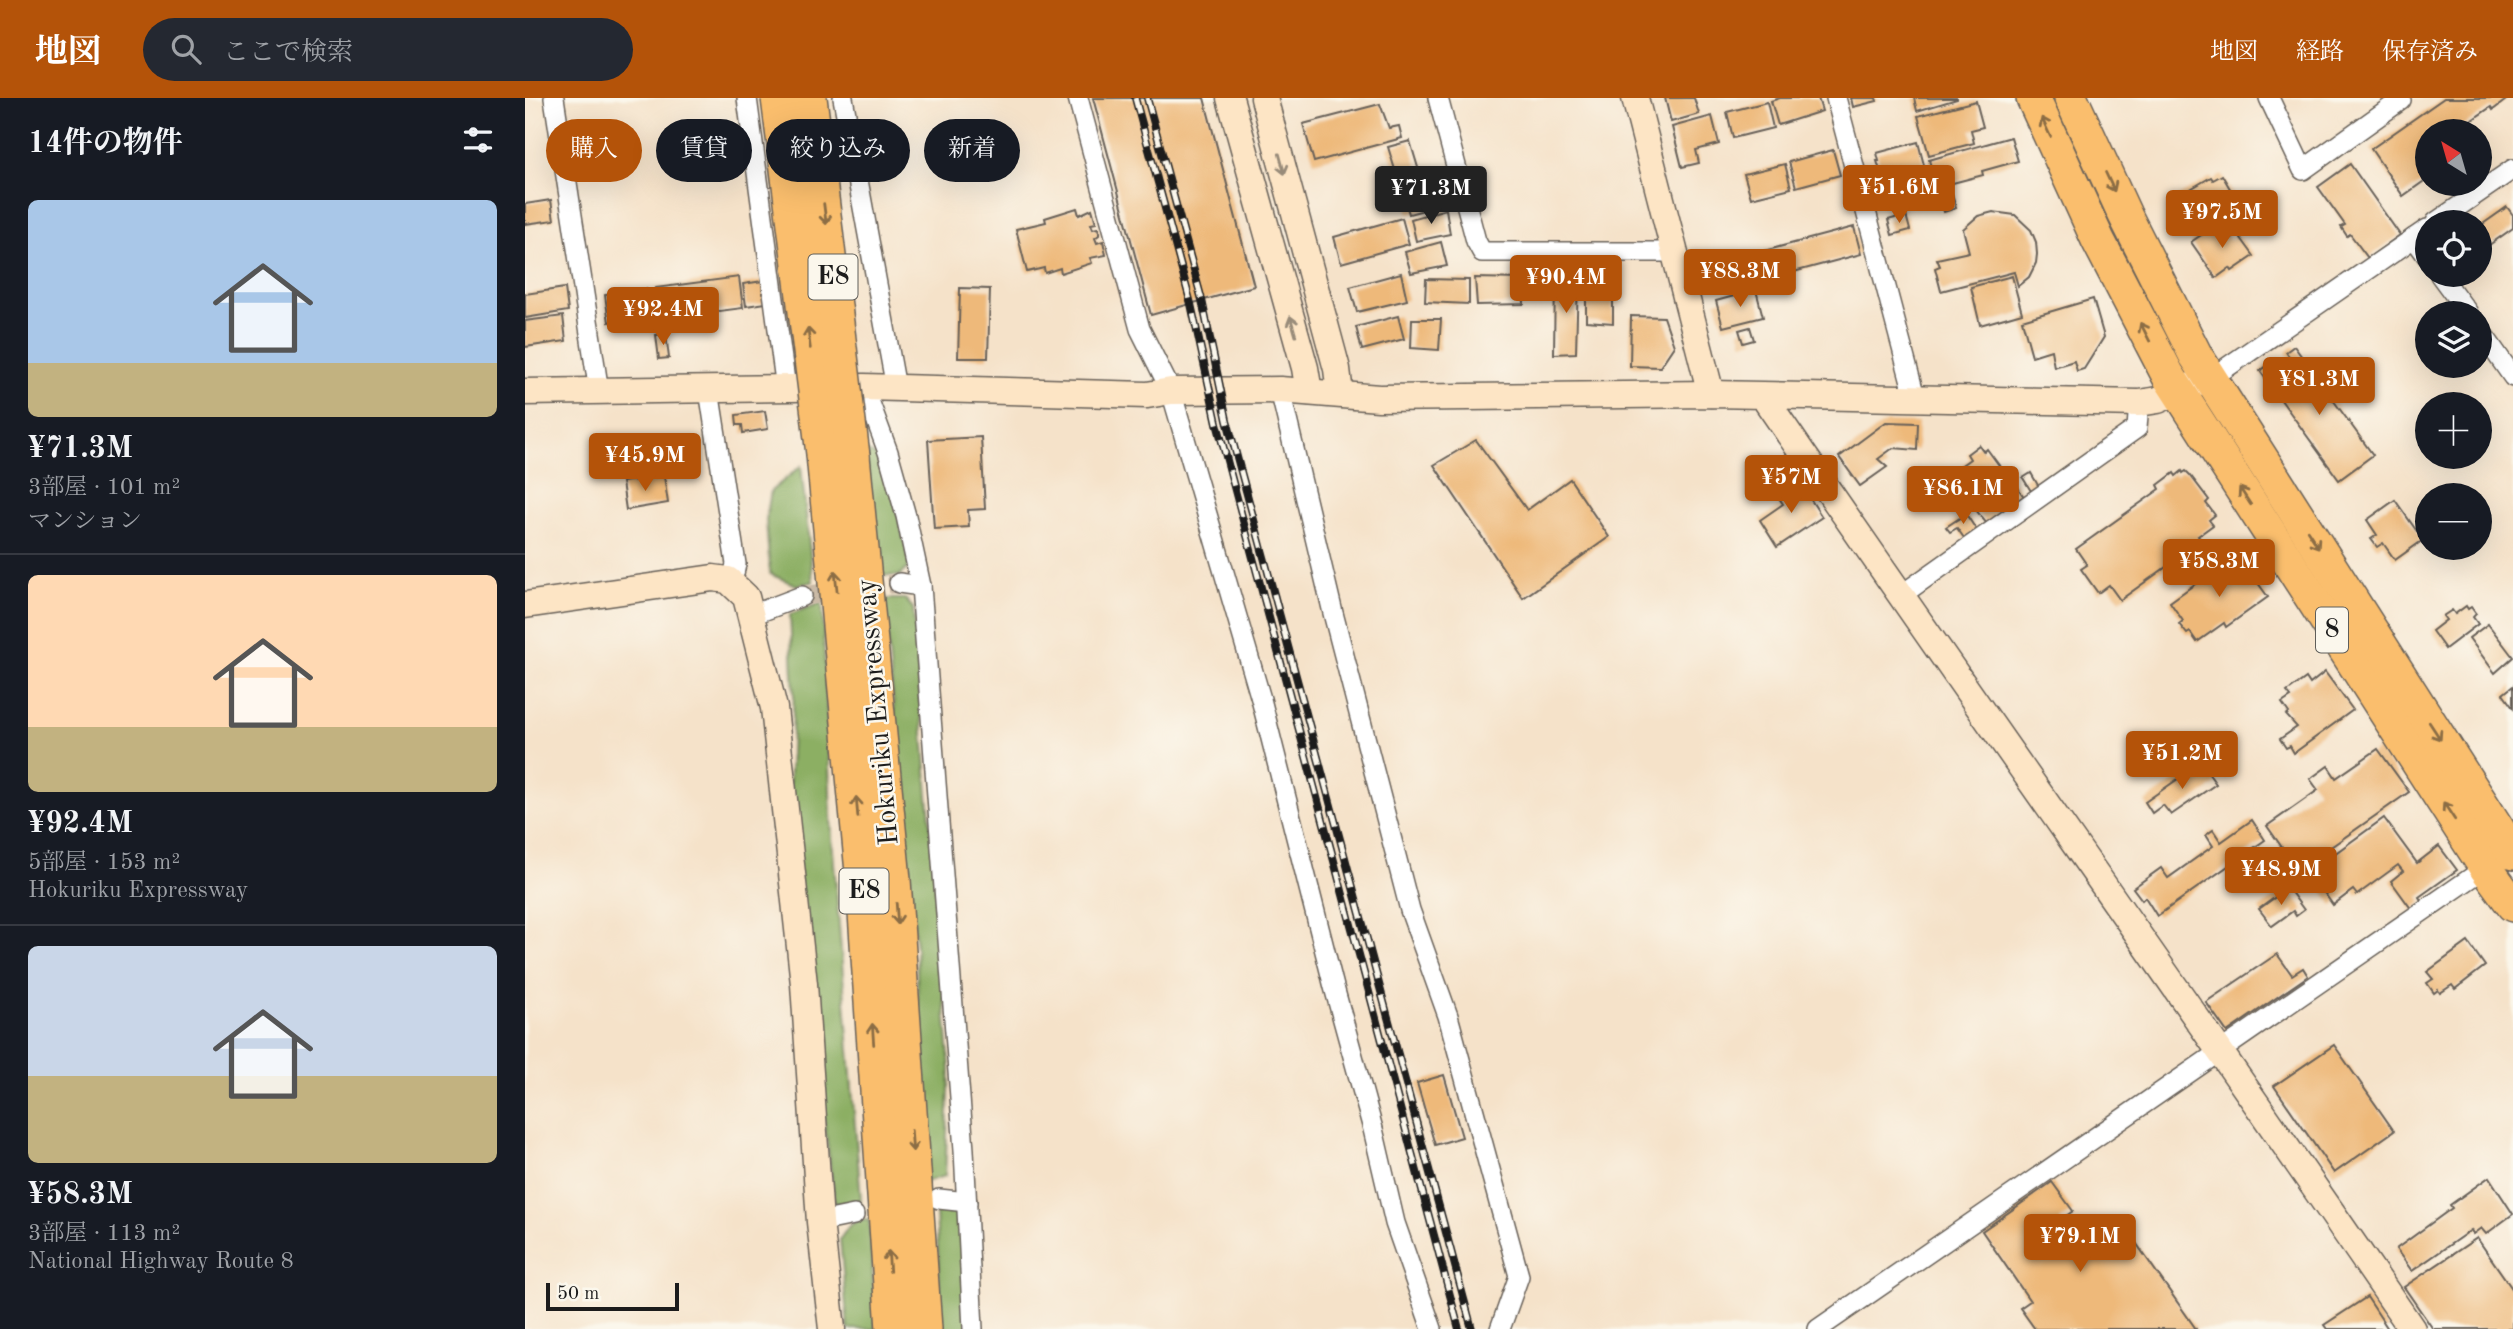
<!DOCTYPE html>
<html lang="ja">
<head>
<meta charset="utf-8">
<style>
  :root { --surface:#171b24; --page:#242831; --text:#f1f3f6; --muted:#9ea1a6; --line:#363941; --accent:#b45309 }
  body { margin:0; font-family:"Old Standard TT","Noto Serif JP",serif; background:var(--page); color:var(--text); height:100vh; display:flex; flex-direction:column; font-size:26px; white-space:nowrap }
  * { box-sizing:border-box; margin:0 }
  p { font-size:23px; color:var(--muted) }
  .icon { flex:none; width:38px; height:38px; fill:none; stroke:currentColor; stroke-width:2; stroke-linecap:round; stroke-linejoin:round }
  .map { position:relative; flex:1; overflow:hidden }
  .details { display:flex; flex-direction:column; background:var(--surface); width:525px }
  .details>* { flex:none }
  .hud { position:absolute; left:21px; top:21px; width:665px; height:63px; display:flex; gap:14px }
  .needle { width:46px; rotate:323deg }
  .buttons { position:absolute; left:1890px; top:21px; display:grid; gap:14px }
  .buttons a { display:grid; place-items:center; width:77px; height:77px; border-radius:50%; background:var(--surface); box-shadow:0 7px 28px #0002; font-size:35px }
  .scale { position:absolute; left:21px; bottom:18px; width:133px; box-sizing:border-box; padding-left:7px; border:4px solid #1c1c1c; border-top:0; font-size:19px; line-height:24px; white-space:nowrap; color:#1c1c1c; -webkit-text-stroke:5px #fbf7ec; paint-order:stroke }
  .price { position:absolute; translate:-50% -60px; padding:0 16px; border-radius:7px; background:var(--accent); color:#fff; font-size:23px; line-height:46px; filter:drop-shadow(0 2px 4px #0008) }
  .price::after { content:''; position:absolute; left:50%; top:42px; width:21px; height:16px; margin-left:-10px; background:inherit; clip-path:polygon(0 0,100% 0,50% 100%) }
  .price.active { background:#222; color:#fff }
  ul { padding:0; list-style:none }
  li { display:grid; align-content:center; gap:14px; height:371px; padding:0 28px }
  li+li { border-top:2px solid var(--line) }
  li span { display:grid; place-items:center; height:217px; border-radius:10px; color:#555 }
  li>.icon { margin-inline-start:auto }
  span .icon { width:126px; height:126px; fill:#fffc; stroke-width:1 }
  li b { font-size:30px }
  h2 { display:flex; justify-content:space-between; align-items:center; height:84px; padding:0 28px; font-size:30px }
  .pill { padding:0 24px; border-radius:32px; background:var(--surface); box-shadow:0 7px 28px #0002; font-size:24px; line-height:63px }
  .pill.active { background:var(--accent); color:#fff }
  header { display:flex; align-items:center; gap:42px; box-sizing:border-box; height:98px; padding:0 35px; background:var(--accent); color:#fff }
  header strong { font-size:33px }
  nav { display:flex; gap:38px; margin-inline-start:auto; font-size:24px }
  .search { width:490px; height:63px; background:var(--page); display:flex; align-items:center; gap:18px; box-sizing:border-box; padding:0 24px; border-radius:38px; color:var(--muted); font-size:26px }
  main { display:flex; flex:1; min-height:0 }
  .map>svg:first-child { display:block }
  .forest { fill:#8caf64; stroke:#546640; stroke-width:2 }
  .building { fill:#eeb97a }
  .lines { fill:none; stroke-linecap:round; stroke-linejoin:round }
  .street-tunnel { stroke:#cabaa6; stroke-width:19; stroke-dasharray:19 10; stroke-linecap:butt }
  .street-casing { stroke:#686159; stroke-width:22 }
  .secondary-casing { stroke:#686159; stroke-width:29 }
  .highway-casing { stroke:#686159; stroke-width:36 }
  .street { stroke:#fff; stroke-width:19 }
  .secondary { stroke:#fde5c5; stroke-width:26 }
  .highway { stroke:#fabe6d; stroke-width:33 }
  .rail-casing { stroke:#1c1c1c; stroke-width:8 }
  .rail { stroke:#fbf7ec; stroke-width:5; stroke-dasharray:16; stroke-linecap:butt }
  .highway-bridge-casing { stroke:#686159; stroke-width:36; stroke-linecap:butt }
  .highway-bridge { stroke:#fabe6d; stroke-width:33 }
  .oneway { stroke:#8b6d44 }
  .oneway2 { stroke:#988b79 }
  .labels { text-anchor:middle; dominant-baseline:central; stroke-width:5; stroke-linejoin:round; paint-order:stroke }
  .shield { fill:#fbf7ec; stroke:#5f5e5a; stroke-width:2 }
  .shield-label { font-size:26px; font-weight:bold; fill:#1c1c1c }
  .street-label { font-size:28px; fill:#1c1c1c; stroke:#fbf7ec }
</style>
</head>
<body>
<header>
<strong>地図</strong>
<div class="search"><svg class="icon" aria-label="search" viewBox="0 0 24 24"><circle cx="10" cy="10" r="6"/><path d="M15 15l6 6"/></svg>ここで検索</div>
<nav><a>地図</a><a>経路</a><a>保存済み</a></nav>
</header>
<main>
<section class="details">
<h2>14件の物件<svg class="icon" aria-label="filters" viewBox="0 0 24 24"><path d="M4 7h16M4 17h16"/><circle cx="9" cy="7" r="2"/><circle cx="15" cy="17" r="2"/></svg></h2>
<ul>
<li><span style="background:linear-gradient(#a9c7e8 75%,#c2b280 0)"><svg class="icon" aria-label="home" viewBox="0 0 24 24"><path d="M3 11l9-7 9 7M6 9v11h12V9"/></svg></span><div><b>¥71.3M</b><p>3部屋 · 101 m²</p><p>マンション</p></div></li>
<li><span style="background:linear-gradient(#ffd9b3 70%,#c2b280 0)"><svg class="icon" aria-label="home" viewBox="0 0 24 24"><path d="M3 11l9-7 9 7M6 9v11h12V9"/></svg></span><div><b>¥92.4M</b><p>5部屋 · 153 m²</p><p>Hokuriku Expressway</p></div></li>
<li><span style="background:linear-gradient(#c9d6e8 60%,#c2b280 0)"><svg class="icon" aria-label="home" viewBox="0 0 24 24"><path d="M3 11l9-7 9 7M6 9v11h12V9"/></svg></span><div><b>¥58.3M</b><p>3部屋 · 113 m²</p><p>National Highway Route 8</p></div></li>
</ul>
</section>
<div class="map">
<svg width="1988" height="1231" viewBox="0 0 1988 1231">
  <rect width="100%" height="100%" fill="#fbf7ec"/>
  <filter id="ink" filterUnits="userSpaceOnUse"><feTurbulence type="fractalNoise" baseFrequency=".0143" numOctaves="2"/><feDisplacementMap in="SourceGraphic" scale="14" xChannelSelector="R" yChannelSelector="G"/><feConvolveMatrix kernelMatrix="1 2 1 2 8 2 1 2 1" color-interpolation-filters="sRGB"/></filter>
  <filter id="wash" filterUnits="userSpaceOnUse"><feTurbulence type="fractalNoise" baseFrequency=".00686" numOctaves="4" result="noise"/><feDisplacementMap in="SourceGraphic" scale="28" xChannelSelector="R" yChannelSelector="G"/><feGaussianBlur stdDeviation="1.57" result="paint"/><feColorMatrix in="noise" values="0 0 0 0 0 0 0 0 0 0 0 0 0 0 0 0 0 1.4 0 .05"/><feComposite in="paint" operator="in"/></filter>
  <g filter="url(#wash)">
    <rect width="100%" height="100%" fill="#f5e2c9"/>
    <g class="forest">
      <polygon points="341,353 360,362 385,468 374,478 350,477"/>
      <polygon points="276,368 288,484 271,487 245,476 241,422 246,393"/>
      <polygon points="359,501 380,501 388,510 425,972 420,1078 400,1084 391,849"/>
      <polygon points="297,505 307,740 336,1102 310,1106 296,997 264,691 269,597 265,516"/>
      <polygon points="431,1111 440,1118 446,1231 417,1231 411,1114"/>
      <polygon points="334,1122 344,1122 351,1231 323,1231 315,1141 324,1128"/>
    </g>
    <g id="blocks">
      <g class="building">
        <polygon points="568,0 679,0 729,188 626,217"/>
        <polygon points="1140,0 1169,0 1174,16 1146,24"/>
        <polygon points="1255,0 1293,0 1297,13 1253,27 1246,3"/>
        <polygon points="1326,0 1351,0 1352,3 1328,9"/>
        <polygon points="1389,0 1432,0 1432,1 1392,13"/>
        <polygon points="1919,0 1980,0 1981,2 1968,12 1966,9 1934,31 1936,33 1902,33 1902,81 1878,98 1846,51"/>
        <polygon points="1451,3 1458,29 1446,32 1449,45 1404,57 1393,18"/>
        <polygon points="1242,4 1248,30 1208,40 1202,14"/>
        <polygon points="855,6 864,30 874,28 877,40 789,64 778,26"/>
        <polygon points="1187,18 1194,46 1171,52 1174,65 1157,69 1147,29"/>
        <polygon points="1486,39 1493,63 1457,73 1458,77 1424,86 1431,110 1419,114 1404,62"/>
        <polygon points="885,43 897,83 875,88 863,49"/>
        <polygon points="1393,44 1400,71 1376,77 1379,88 1361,92 1352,63 1354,63 1352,55"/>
        <polygon points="1308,52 1315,77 1271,89 1264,64"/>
        <polygon points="1260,66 1266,90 1226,100 1219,76"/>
        <polygon points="1825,66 1875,137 1843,160 1825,136 1822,138 1816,129 1820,127 1793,89"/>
        <polygon points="1697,77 1724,123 1712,129 1702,112 1662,135 1645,103 1686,79 1688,82"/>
        <polygon points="1353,85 1355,99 1350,100 1347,87"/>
        <polygon points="913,86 917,107 884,116 878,96"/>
        <polygon points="26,102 29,122 0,126 0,106"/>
        <polygon points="1982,109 1988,117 1988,130 1964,147 1955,134 1955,128"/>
        <polygon points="552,110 554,117 567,111 571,125 566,126 568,131 573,130 574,134 574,137 570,140 572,145 578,143 581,157 565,160 567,165 536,175 535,170 520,175 519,170 502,174 491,131 521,124 520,120"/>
        <polygon points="921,111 925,136 891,143 886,121"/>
        <polygon points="1468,114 1490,117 1506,132 1511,144 1512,156 1511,165 1504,179 1493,188 1489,174 1416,193 1410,170 1415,168 1412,161 1444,154 1438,131 1453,118"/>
        <polygon points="1381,117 1385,132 1367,137 1363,122"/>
        <polygon points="877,120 884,146 816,165 809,139"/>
        <polygon points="1694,125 1705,141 1713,136 1729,158 1707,173 1705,170 1691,180 1666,144"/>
        <polygon points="1329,129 1336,156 1246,180 1239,153"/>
        <polygon points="916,144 922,168 886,175 880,154"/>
        <polygon points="1061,168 1088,168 1088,225 1061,223"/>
        <polygon points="1241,170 1245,189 1239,191 1234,172"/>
        <polygon points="876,175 882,202 832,214 825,189"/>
        <polygon points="1487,178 1497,215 1455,227 1446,189"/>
        <polygon points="214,179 218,210 171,216 172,224 135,229 130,190"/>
        <polygon points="1030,179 1053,180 1051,255 1029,256"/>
        <polygon points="950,180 998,181 999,206 952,207"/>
        <polygon points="901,181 944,182 944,206 900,204"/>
        <polygon points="238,183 241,205 221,208 218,186"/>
        <polygon points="40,190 43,213 0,220 0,196"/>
        <polygon points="435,190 465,191 463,260 433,260"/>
        <polygon points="121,191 125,218 84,224 80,197"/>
        <polygon points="1231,192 1238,219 1198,229 1191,203"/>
        <polygon points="1568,201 1579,239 1559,271 1552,273 1549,263 1529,269 1526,252 1507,258 1497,222"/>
        <polygon points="38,218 41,243 0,249 0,223"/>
        <polygon points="873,218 879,241 837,252 831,229"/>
        <polygon points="1106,218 1139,219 1149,248 1135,269 1105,268"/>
        <polygon points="887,221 916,221 914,252 886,250"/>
        <polygon points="1225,229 1229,242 1218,245 1214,232"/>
        <polygon points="141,236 144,260 134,261 131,237"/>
        <polygon points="1769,248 1848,357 1814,382 1735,273 1745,266 1759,285 1771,276 1765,269 1769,266 1761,254"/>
        <polygon points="240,313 243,331 218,335 217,327 212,327 211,317"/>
        <polygon points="1361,324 1393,325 1392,352 1368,350 1353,361 1362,369 1335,388 1314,359"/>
        <polygon points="456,339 460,411 443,412 444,429 409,431 403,342"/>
        <polygon points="951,342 1002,412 1045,381 1084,439 998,500 909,367"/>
        <polygon points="1454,347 1459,354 1462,351 1484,381 1438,415 1421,392 1416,396 1409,387 1445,361 1442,356"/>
        <polygon points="1657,373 1658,375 1661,373 1665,377 1684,402 1681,405 1690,417 1684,422 1688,427 1673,438 1692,465 1674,478 1658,457 1595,502 1584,487 1573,495 1556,471 1562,467 1551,451 1635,391 1633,387 1649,375 1651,378"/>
        <polygon points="1506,375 1514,389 1506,393 1498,380"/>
        <polygon points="139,378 143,405 101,412 97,384"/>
        <polygon points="1273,382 1297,419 1252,449 1235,422 1258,406 1252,397"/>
        <polygon points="1489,384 1499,399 1462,426 1451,412"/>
        <polygon points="1870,402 1898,442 1870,462 1858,445 1852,449 1846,441 1852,437 1842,422"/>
        <polygon points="1441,416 1452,433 1439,440 1432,430 1425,434 1421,429"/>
        <polygon points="1712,456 1743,499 1701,529 1699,525 1672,544 1665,534 1662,536 1654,526 1658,523 1645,504"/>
        <polygon points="1941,508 1943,511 1946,509 1951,516 1948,519 1953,526 1920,551 1907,533 1921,522 1918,518 1927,512 1930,516"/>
        <polygon points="1963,526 1988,559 1970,575 1944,540"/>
        <polygon points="1800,574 1828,612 1769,655 1765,648 1761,650 1755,641 1772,629 1761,617 1764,615 1757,605 1766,599 1762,594 1781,580 1785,586"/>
        <polygon points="1988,588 1988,610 1978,596"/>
        <polygon points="1853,651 1884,694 1773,772 1742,728 1793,692 1785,681 1803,668 1811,680"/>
        <polygon points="1676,665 1691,686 1646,717 1638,707 1627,715 1620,704"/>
        <polygon points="1859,720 1892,765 1914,748 1932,772 1894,799 1897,804 1887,812 1866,783 1878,773 1873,767 1832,797 1828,792 1808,807 1786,776 1795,770 1792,765 1796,761 1798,764"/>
        <polygon points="1727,722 1740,742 1632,818 1620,799 1617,802 1608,790 1636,770 1643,780 1688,748 1681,737 1688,732 1696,744"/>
        <polygon points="1763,790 1779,812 1771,818 1768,813 1747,828 1734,811"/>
        <polygon points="1943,844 1960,868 1930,891 1927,887 1915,895 1913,892 1909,895 1902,885 1908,881 1902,874"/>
        <polygon points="1752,856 1767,877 1778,870 1783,878 1702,934 1681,904"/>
        <polygon points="1809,947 1869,1033 1809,1075 1749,988"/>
        <polygon points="919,977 937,1039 910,1047 892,985"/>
        <polygon points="1964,1079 1988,1116 1961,1136 1956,1130 1948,1136 1946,1132 1887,1173 1871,1151 1927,1110 1925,1107"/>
        <polygon points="1527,1084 1548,1113 1534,1123 1560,1161 1602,1132 1671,1231 1510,1231 1495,1210 1505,1203 1457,1133"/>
        <polygon points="1952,1140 1988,1192 1988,1231 1908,1231 1879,1189"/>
        <polygon points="1842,1199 1863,1231 1802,1231 1799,1227"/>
      </g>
    </g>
  </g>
  <g filter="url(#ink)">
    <use href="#blocks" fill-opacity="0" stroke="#686159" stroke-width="2"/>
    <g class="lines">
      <polyline class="street-tunnel" points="277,498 374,485"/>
      <g class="street-casing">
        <g id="street">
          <polyline points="29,0 74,294"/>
          <polyline points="222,0 261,291"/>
          <polyline points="318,0 371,290"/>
          <polyline points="553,0 615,231 646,293 736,601 809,889 848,1031 870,1125 907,1231"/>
          <polyline points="913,0 951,143 957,154 1149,154"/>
          <polyline points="1311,0 1390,299"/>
          <polyline points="1744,0 1778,72 1876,2 1875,0"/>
          <polyline points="1911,124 1988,71"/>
          <polyline points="1889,140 1902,158"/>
          <polyline points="1915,177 1943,215"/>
          <polyline points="1955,232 1988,279"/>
          <polyline points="1685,281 1902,131"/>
          <polyline points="339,289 363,354 381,418 396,488 439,1052 448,1231"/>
          <polyline points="184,292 211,466 207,485"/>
          <polyline points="755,292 808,515 885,812 923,918 994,1178 975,1231"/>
          <polyline points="374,485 396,488"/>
          <polyline points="1375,498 1612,330 1614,305"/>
          <polyline points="227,517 277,498"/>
          <polyline points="414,1101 442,1104"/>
          <polyline points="295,1124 329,1117"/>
          <polyline points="1293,1231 1969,764"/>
        </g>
      </g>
      <g class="secondary-casing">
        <g id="secondary">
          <polyline points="705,0 780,270 784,294"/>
          <polyline points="739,0 812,271 815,296"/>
          <polyline points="1110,0 1186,296"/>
          <polyline points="0,294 339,289 622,297 646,293 755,292 854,300 1186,296 1614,305 1633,302 1671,286"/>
          <path d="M1238 298C1452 610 1673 918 1887 1231"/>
          <polyline points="0,507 188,480 203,482 221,499 249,610 279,886 295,1124 307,1231"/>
        </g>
      </g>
      <g class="highway-casing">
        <g id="highway">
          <polyline points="1508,0 1573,142 1643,277 1961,770 1988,807"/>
          <polyline points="1546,0 1600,117 1671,258 1988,755"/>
          <polyline points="298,356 338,785 368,1231"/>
          <polyline points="328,358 369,782 400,1231"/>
        </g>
      </g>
      <use href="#street" class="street"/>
      <use href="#secondary" class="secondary"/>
      <use href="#highway" class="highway"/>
      <g class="rail-casing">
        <g id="rail">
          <polyline points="610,0 666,206 692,325 934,1231"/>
          <polyline points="622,0 677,202 702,322 947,1231"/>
        </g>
      </g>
      <use href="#rail" class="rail"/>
      <g class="highway-bridge-casing">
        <g id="highway-bridge">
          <polyline points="253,0 298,356"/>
          <polyline points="285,0 328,358"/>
        </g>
      </g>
      <use href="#highway-bridge" class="highway-bridge"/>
    </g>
    <defs><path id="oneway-shaft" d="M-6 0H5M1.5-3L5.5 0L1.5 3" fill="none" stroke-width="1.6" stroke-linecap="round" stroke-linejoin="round" transform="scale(1.75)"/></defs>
    <g class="oneway">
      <use href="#oneway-shaft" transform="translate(1521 29) rotate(-115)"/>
      <use href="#oneway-shaft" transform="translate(1585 84) rotate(65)"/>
      <use href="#oneway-shaft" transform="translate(300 116) rotate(83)"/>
      <use href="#oneway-shaft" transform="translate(1620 234) rotate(-117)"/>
      <use href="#oneway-shaft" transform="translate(284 240) rotate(-97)"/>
      <use href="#oneway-shaft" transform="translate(1720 398) rotate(-123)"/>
      <use href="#oneway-shaft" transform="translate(1788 441) rotate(57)"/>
      <use href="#oneway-shaft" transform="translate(311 483) rotate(-96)"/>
      <use href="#oneway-shaft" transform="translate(1910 633) rotate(57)"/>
      <use href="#oneway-shaft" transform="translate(332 709) rotate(-95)"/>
      <use href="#oneway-shaft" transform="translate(1924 713) rotate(-123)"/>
      <use href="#oneway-shaft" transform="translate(372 816) rotate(86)"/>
      <use href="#oneway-shaft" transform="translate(348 936) rotate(-94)"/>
      <use href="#oneway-shaft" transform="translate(387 1043) rotate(86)"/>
      <use href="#oneway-shaft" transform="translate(364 1163) rotate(-94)"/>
    </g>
    <g class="oneway2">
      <use href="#oneway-shaft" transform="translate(757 66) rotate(75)"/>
      <use href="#oneway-shaft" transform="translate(768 228) rotate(-106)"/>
    </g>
  </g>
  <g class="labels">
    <g class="shield">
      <rect x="283.5" y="156.5" width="49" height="45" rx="5"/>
      <rect x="1791" y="509.5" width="32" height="45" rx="5"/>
      <rect x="314.5" y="770.5" width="49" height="45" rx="5"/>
    </g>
    <g class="shield-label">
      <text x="308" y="179">E8</text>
      <text x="1807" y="532">8</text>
      <text x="339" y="793">E8</text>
    </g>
    <g class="street-label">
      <text transform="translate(354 614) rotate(-95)">Hokuriku Expressway</text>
    </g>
  </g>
</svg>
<div class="buttons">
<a><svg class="needle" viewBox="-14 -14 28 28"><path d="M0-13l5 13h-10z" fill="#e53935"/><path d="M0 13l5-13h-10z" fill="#9ea1a6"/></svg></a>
<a><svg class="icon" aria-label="locate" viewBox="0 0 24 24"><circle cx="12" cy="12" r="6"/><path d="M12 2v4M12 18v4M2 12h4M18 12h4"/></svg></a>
<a><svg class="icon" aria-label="layers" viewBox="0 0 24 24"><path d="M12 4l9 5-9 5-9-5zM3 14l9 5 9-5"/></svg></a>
<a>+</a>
<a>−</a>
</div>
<div class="scale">50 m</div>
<b class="price" style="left:1374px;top:127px">¥51.6M</b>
<b class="price active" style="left:906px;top:128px">¥71.3M</b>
<b class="price" style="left:1697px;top:152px">¥97.5M</b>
<b class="price" style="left:1215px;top:211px">¥88.3M</b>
<b class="price" style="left:1041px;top:217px">¥90.4M</b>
<b class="price" style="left:138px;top:249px">¥92.4M</b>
<b class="price" style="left:1794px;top:319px">¥81.3M</b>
<b class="price" style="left:120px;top:395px">¥45.9M</b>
<b class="price" style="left:1266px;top:417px">¥57M</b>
<b class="price" style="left:1438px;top:428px">¥86.1M</b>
<b class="price" style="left:1694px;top:501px">¥58.3M</b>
<b class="price" style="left:1657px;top:693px">¥51.2M</b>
<b class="price" style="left:1756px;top:809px">¥48.9M</b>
<b class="price" style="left:1555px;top:1176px">¥79.1M</b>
<div class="hud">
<a class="pill active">購入</a>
<a class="pill">賃貸</a>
<a class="pill">絞り込み</a>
<a class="pill">新着</a>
</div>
</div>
</main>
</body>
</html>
